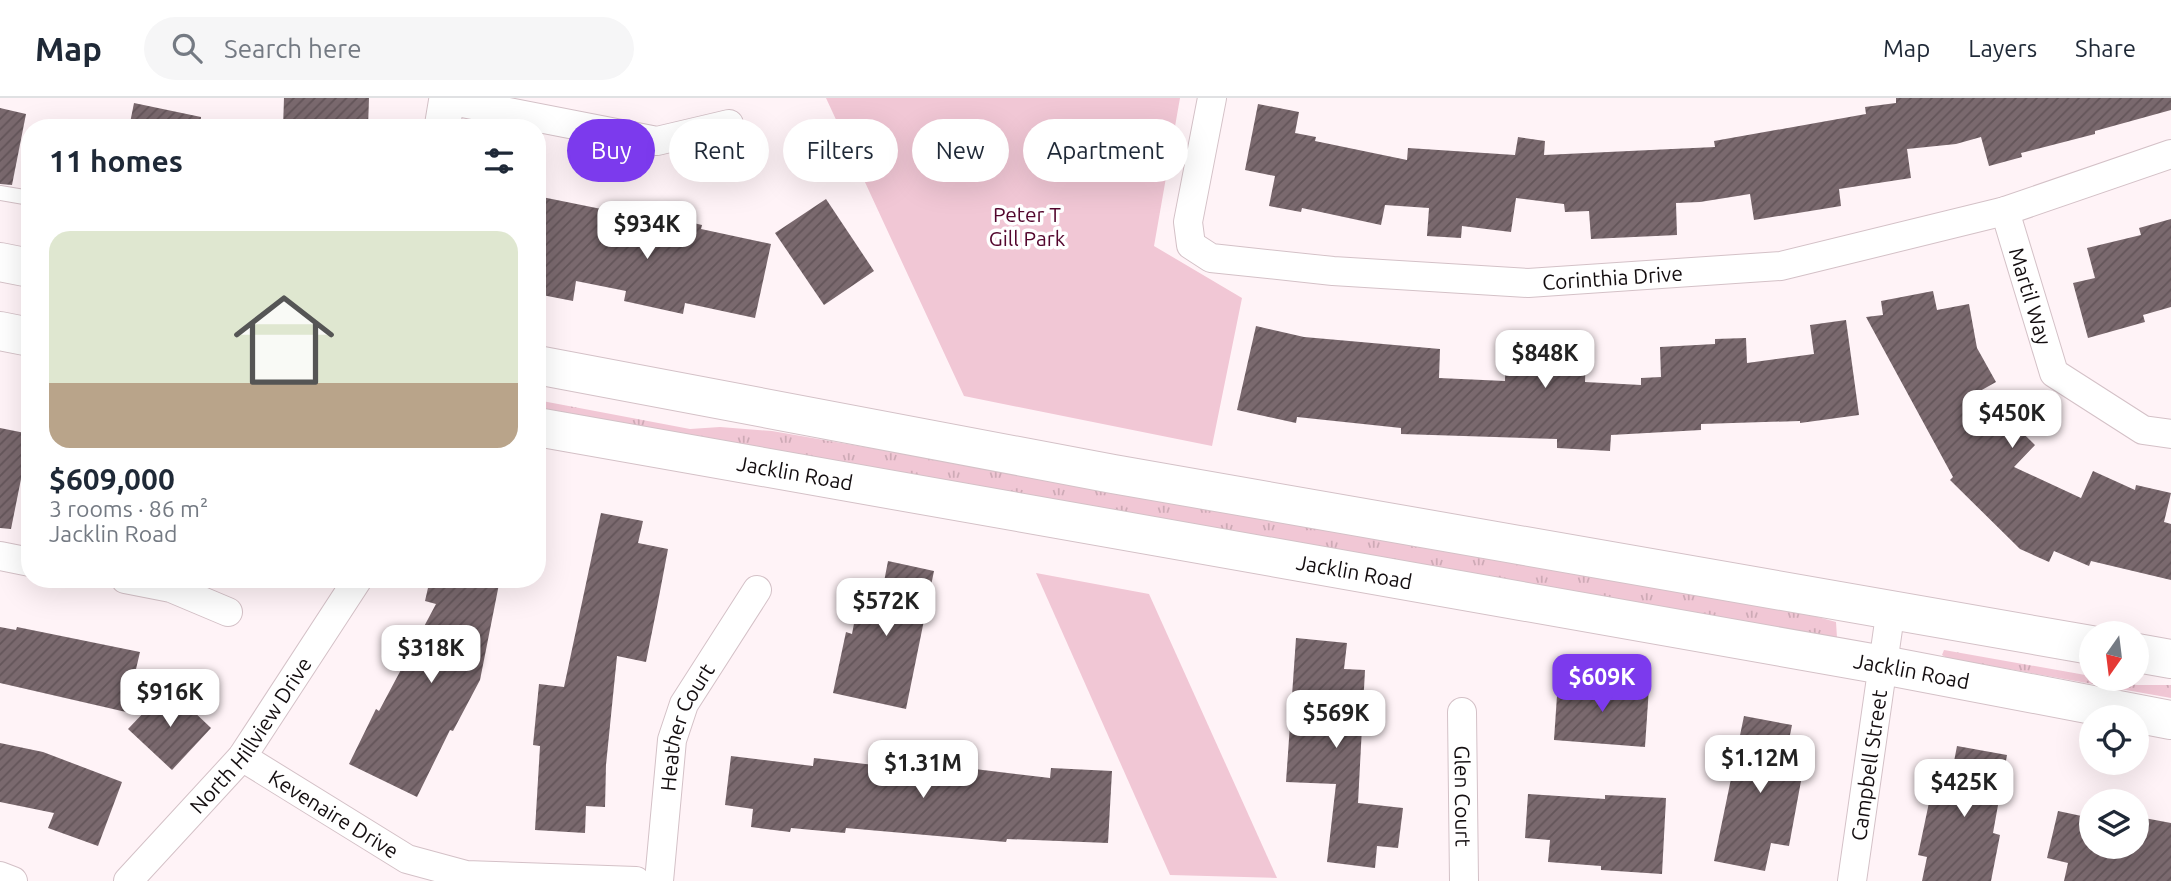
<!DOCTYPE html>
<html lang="en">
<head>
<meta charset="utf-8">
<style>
  :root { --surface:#fff; --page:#f6f6f7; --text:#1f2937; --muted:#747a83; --line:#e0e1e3; --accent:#7c3aed }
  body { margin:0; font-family:Ubuntu,sans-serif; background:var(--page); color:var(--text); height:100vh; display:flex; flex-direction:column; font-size:26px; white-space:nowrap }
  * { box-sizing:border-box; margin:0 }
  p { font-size:23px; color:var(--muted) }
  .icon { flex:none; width:38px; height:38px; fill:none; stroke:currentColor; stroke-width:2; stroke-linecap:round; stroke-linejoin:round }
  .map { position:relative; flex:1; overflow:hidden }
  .drawer { position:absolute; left:21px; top:21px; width:525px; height:469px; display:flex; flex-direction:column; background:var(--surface); border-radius:28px; box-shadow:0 7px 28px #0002 }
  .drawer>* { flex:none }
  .hud { position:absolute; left:567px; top:21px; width:665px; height:63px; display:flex; gap:14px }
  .needle { width:46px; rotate:194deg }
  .tools { position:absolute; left:2079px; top:523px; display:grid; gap:14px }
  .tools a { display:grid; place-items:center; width:70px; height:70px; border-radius:50%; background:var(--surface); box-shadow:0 7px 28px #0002; font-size:35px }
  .price { position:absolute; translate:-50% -60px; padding:0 16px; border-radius:14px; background:#fff; color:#222; font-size:23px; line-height:46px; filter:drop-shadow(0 2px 4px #0008) }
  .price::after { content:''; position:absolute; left:50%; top:42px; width:21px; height:16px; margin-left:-10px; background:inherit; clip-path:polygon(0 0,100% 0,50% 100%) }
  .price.selected { background:var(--accent); color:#fff }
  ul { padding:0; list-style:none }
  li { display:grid; align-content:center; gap:14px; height:371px; padding:0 28px }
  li+li { border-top:2px solid var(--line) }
  li span { display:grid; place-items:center; height:217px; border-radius:21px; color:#555 }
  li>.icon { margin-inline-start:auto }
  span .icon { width:126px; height:126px; fill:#fffc; stroke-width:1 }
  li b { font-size:30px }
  h2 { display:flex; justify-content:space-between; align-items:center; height:84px; padding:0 28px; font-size:30px }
  .chip { padding:0 24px; border-radius:32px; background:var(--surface); box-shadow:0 7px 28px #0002; font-size:24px; line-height:63px }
  .chip.selected { background:var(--accent); color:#fff }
  header { display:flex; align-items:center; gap:42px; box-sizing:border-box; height:98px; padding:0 35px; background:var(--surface); border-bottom:2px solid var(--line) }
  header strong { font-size:33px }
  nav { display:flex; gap:38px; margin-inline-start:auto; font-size:24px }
  .search { width:490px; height:63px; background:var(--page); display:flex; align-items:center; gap:18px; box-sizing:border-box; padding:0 24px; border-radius:38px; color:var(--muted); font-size:26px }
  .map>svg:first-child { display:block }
  .grass { fill:url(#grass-tufts) }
  .park { fill:#f1c7d5 }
  .building { fill:url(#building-hatch) }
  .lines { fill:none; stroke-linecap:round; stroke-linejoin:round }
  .service-casing { stroke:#d4c1c7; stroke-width:16 }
  .minor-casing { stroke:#d4c1c7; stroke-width:30 }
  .tertiary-casing { stroke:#d4c1c7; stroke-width:37 }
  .secondary-casing { stroke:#d4c1c7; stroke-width:40 }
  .service { stroke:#fff; stroke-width:14 }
  .minor { stroke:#fff; stroke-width:28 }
  .tertiary { stroke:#fff; stroke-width:35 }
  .secondary { stroke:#fff; stroke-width:38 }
  .labels { text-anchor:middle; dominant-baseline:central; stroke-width:7; stroke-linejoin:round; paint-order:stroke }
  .park-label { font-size:21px; fill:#53062d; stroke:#fff }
  .street-label { font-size:21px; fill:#140e10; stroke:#fff }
</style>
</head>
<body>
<header>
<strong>Map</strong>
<div class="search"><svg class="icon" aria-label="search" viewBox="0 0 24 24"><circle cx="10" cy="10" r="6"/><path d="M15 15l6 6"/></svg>Search here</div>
<nav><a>Map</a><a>Layers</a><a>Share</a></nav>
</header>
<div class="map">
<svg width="2171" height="783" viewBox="0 0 2171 783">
  <defs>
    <pattern id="grass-tufts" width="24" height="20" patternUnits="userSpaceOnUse" patternTransform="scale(1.75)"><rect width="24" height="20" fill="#f1c7d5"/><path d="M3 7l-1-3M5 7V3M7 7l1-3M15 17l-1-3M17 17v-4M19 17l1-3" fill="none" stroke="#ceaab6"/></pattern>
    <pattern id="building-hatch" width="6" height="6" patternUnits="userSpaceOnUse" patternTransform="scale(1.75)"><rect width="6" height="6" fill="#7a696e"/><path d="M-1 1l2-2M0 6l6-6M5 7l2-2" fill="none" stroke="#635559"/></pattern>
  </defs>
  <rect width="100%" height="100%" fill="#fff3f7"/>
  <g class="grass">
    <polygon points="537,302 690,331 720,329 772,333 1764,504 1836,524 1837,540 537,314"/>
    <polygon points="1944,552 2091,578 2091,581 2137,587 2171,587 2171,600 1947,560 1942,557"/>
  </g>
  <g class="park">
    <polygon points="826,0 1180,0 1154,148 1242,200 1212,348 964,298"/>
    <polygon points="1036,475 1149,496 1277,780 1170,777"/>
  </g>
  <g class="building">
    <polygon points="284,0 369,0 368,30 283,30"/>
    <polygon points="1896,0 2171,0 2171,12 2095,33 2095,36 2021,55 2022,59 1989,68 1981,39 1956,46 1907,51 1911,80 1839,91 1841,108 1754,122 1750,96 1700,104 1676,105 1677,137 1591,141 1589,113 1565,114 1564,106 1516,100 1511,134 1462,128 1461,140 1427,138 1429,110 1385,107 1381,127 1302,110 1301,114 1269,108 1275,78 1245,72 1258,6 1299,14 1295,35 1316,39 1315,43 1407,62 1408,50 1515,57 1518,39 1545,43 1544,57 1715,49 1714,43 1866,16 1865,9 1896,5"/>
    <polygon points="134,5 201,19 200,30 129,30"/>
    <polygon points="0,10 26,16 12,87 0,86"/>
    <polygon points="537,98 621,115 619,127 664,137 668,119 702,127 701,131 771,146 755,220 685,205 683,216 624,203 626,193 576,183 573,203 537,196"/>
    <polygon points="826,101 874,173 824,207 775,135"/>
    <polygon points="2171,121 2171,209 2143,217 2145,224 2088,240 2073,185 2095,180 2087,150 2141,137 2139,130"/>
    <polygon points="1933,193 1937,212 1969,206 1977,250 1996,284 1980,293 2035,347 2014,369 2081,400 2093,373 2135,392 2136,387 2171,395 2164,424 2171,426 2171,482 2091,463 2089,468 2054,453 2049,464 2020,451 1950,382 1953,379 1866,219 1883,217 1881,203"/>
    <polygon points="1846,222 1859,317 1800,325 1800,323 1701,326 1701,332 1611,337 1610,353 1557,350 1557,341 1401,336 1401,330 1297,319 1296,325 1237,312 1256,228 1304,239 1440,251 1439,280 1505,283 1506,254 1586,254 1585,284 1641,287 1641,280 1661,279 1660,249 1715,246 1715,241 1746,240 1747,265 1814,256 1810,227"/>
    <polygon points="0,330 30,336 11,431 0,430"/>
    <polygon points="601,415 643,423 638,445 668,451 658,504 646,564 617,558 606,667 605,709 586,708 585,735 535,732 540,648 533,647 539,586 564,589"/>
    <polygon points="888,463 934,473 906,611 833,595 846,534 852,536 862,484 883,489"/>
    <polygon points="430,481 500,481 480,582 453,633 450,632 417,699 349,666 376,611 379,613 436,506 425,503"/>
    <polygon points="0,529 16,532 17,529 140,554 126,614 0,585"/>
    <polygon points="1296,540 1347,545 1344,571 1365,572 1358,705 1403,710 1398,750 1377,748 1375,770 1327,764 1336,686 1286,684"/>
    <polygon points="1558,583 1649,589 1645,649 1554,642"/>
    <polygon points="168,589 211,630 172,672 128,631"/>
    <polygon points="1744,618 1792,627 1787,652 1806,656 1789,748 1771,745 1765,773 1714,763"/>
    <polygon points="0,645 43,654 122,684 98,748 48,730 54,715 0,704"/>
    <polygon points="1957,648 2007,657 1993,735 2000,737 1991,783 1922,783 1927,759 1918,757 1935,676 1951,679"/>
    <polygon points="731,658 813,668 814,660 891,669 892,661 1050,680 1051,670 1112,673 1108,745 1007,741 1006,744 846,730 845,735 791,730 790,734 751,729 753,711 725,707"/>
    <polygon points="1528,696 1605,701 1605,697 1666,700 1662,776 1601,772 1601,768 1548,764 1550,742 1525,740"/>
    <polygon points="2058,713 2091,720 2091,749 2137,749 2139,719 2171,725 2171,783 2064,783 2068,765 2047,760"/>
  </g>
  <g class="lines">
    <g class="service-casing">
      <polyline id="service" points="0,95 30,100"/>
    </g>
    <g class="minor-casing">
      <g id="minor">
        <path id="s1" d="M1212 0 1188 124 1191 147 1211 160 1333 173 1528 185 1781 168 2005 113 2171 56"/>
        <polyline points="447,2 657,43 729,26"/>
        <path id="s2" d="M2005 113 2054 275 2143 332 2171 336"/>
        <polyline points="0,458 30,464"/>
        <polyline points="125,481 171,490 228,514"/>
        <path id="s3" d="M1462 614 1464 783"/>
        <path id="s4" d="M242 659 407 761 466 777 636 783"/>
        <polyline points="0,778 13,783"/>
        <path id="s5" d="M128 783 242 659 358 481"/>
        <path id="s6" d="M659 783 672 642 684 606 757 492"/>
        <path id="s7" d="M1852 783 1891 510"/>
      </g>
    </g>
    <g class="tertiary-casing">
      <polyline id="tertiary" points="442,30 447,0"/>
    </g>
    <g class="secondary-casing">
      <g id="secondary">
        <polyline points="0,164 30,170"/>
        <polyline points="0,233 30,239"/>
        <polyline points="537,267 1113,376 2091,547"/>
        <path id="s8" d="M537 329 1883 567 2171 622"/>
        <polyline points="2137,555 2171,561"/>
      </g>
    </g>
    <use href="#service" class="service"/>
    <use href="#minor" class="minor"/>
    <use href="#tertiary" class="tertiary"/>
    <use href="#secondary" class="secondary"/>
  </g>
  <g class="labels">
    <g class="park-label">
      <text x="1027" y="116">Peter T<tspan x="1027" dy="24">Gill Park</tspan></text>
    </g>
    <g class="street-label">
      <text stroke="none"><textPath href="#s1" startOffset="576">Corinthia Drive</textPath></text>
      <text stroke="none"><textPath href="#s2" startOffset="89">Martil Way</textPath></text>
      <text stroke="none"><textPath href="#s8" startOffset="262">Jacklin Road</textPath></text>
      <text stroke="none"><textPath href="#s8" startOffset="830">Jacklin Road</textPath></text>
      <text stroke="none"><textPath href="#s8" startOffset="1396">Jacklin Road</textPath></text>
      <text stroke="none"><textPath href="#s6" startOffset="158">Heather Court</textPath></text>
      <text stroke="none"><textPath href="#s5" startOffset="191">North Hillview Drive</textPath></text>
      <text stroke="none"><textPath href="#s7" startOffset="117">Campbell Street</textPath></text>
      <text stroke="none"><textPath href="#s3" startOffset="84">Glen Court</textPath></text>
      <text stroke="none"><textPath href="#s4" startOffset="108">Kevenaire Drive</textPath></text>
    </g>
  </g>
</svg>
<div class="tools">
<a><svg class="needle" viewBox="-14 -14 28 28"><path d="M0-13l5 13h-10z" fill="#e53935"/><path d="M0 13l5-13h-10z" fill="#747a83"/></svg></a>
<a><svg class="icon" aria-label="locate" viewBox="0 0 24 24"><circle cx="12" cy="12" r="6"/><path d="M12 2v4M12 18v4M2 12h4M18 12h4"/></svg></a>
<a><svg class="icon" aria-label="layers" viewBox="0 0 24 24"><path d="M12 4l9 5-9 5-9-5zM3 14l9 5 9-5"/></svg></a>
</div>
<b class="price" style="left:647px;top:163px">$934K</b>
<b class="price" style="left:1545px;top:292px">$848K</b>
<b class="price" style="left:2012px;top:352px">$450K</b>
<b class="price" style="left:886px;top:540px">$572K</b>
<b class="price" style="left:431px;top:587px">$318K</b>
<b class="price selected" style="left:1602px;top:616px">$609K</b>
<b class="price" style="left:170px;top:631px">$916K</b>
<b class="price" style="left:1336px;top:652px">$569K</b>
<b class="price" style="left:1760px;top:697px">$1.12M</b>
<b class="price" style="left:923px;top:702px">$1.31M</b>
<b class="price" style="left:1964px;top:721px">$425K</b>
<div class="hud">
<a class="chip selected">Buy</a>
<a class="chip">Rent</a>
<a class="chip">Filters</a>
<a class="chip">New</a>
<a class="chip">Apartment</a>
</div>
<section class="drawer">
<h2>11 homes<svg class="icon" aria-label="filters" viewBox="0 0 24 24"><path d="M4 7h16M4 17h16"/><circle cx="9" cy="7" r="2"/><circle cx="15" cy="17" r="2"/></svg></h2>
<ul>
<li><span style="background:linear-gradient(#dfe7d0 70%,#b9a48a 0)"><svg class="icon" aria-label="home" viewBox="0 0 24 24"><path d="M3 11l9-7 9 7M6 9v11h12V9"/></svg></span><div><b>$609,000</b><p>3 rooms · 86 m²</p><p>Jacklin Road</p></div></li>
</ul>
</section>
</div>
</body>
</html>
